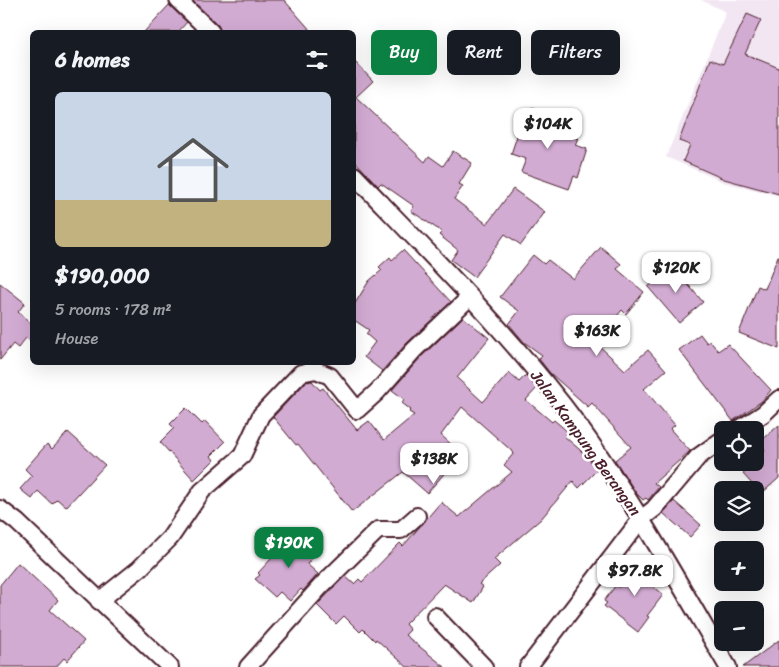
<!DOCTYPE html>
<html lang="en">
<head>
<meta charset="utf-8">
<style>
  :root { --surface:#171b24; --page:#20242c; --text:#f1f3f6; --muted:#9ea1a6; --accent:#0b8043 }
  body { margin:0; font-family:Sriracha,sans-serif; background:var(--page); color:var(--text); height:100vh; display:flex; flex-direction:column; font-size:19px; white-space:nowrap }
  * { box-sizing:border-box; margin:0 }
  p { font-size:16px; color:var(--muted) }
  .icon { flex:none; width:28px; height:28px; fill:none; stroke:currentColor; stroke-width:2; stroke-linecap:round; stroke-linejoin:round }
  .map { position:relative; flex:1; overflow:hidden }
  .sheet { position:absolute; left:30px; top:30px; width:326px; height:335px; display:flex; flex-direction:column; background:var(--surface); border-radius:8px; box-shadow:0 5px 20px #0002 }
  .sheet>* { flex:none }
  .top-card { position:absolute; left:371px; top:30px; width:332px; height:45px; display:flex; gap:10px }
  .controls { position:absolute; left:714px; top:421px; display:grid; gap:10px }
  .controls a { display:grid; place-items:center; width:50px; height:50px; border-radius:8px; background:var(--surface); box-shadow:0 5px 20px #0002; font-size:25px }
  .price { position:absolute; translate:-50% -42px; padding:0 11px; border-radius:10px; background:#fff; color:#222; font-size:16px; line-height:32px; filter:drop-shadow(0 1px 2px #0008) }
  .price::after { content:''; position:absolute; left:50%; top:30px; width:15px; height:11px; margin-left:-8px; background:inherit; clip-path:polygon(0 0,100% 0,50% 100%) }
  .price.selected { background:var(--accent); color:#fff }
  ul { padding:0; list-style:none }
  li { display:grid; align-content:center; gap:10px; height:265px; padding:0 25px }
  li span { display:grid; place-items:center; height:155px; border-radius:8px; color:#555 }
  li>.icon { margin-inline-start:auto }
  span .icon { width:90px; height:90px; fill:#fffc; stroke-width:1 }
  li b { font-size:21px }
  h2 { display:flex; justify-content:space-between; align-items:center; height:60px; padding:0 25px; font-size:21px }
  .chip { padding:0 18px; border-radius:8px; background:var(--surface); box-shadow:0 5px 20px #0002; font-size:18px; line-height:45px }
  .chip.selected { background:var(--accent); color:#fff }
  .map>svg:first-child { display:block }
  .built { fill:#f2e6f2 }
  .building { fill:#d2abd2; stroke:#4a1f2b }
  .lines { fill:none; stroke-linecap:round; stroke-linejoin:round }
  .street-casing { stroke:#4a1f2b; stroke-width:20 }
  .street { stroke:#fff; stroke-width:16 }
  .labels { text-anchor:middle; dominant-baseline:central; stroke-width:5; stroke-linejoin:round; paint-order:stroke }
  .street-label { font-size:16px; fill:#4a1f2b; stroke:#fff }
</style>
</head>
<body>
<div class="map">
<svg width="779" height="667" viewBox="0 0 779 667">
  <rect width="100%" height="100%" fill="#fff"/>
  <filter id="ink" filterUnits="userSpaceOnUse"><feTurbulence type="fractalNoise" baseFrequency=".02" numOctaves="2"/><feDisplacementMap in="SourceGraphic" scale="10" xChannelSelector="R" yChannelSelector="G"/><feConvolveMatrix kernelMatrix="1 2 1 2 8 2 1 2 1" color-interpolation-filters="sRGB"/></filter>
  <g filter="url(#ink)">
    <polygon class="built" points="701,0 779,0 779,196 723,182 666,157 726,12"/>
    <g class="building">
      <polygon points="192,0 284,0 312,32 221,32 218,25"/>
      <polygon points="169,5 187,22 178,32 144,32"/>
      <polygon points="747,14 761,20 745,54 779,68 779,194 724,179 683,161 690,145 679,141 710,59 723,64"/>
      <polygon points="354,61 373,81 356,97 425,162 429,156 443,166 453,151 472,163 459,184 463,186 454,199 487,224 513,189 545,212 521,245 505,234 474,277 451,260 458,250 439,235 442,232 411,211 414,206 381,183 378,186 354,160"/>
      <polygon points="532,108 557,117 555,124 563,127 561,132 578,138 575,145 587,149 578,178 574,176 569,189 521,172 526,159 511,154 524,115 529,117"/>
      <polygon points="601,247 621,264 617,269 644,292 626,314 622,310 595,342 625,370 648,350 666,370 644,389 675,425 670,429 690,451 654,483 659,487 648,500 646,498 643,500 636,493 615,460 631,447 592,403 588,407 550,373 539,359 542,355 524,342 509,324 519,311 500,297 533,255 544,264 548,260 573,279"/>
      <polygon points="403,250 451,302 407,343 382,371 364,357 375,342 366,334 369,330 354,320 354,305 369,281 382,270 379,267 390,257 392,260"/>
      <polygon points="778,256 779,256 779,349 739,333 758,286 765,289"/>
      <polygon points="672,266 703,302 679,323 648,287"/>
      <polygon points="0,283 25,303 18,312 32,324 32,344 26,338 18,348 13,344 0,360"/>
      <polygon points="463,317 489,338 457,378 483,402 509,373 519,382 526,375 537,388 526,400 552,422 554,420 568,432 564,436 587,456 597,470 579,488 573,481 541,519 494,559 500,565 479,584 483,587 473,603 444,584 405,624 410,630 405,635 445,667 407,667 376,639 375,641 363,629 360,632 344,616 336,624 317,605 345,576 354,584 359,579 362,582 400,543 403,546 441,502 459,517 512,472 504,465 514,453 462,407 441,435 454,447 451,450 459,457 427,493 403,472 352,512 298,444 296,445 273,417 306,382 312,381 320,390 323,388 357,430 369,421 384,440 414,415 409,412 411,410 402,403 404,399 392,390 421,357"/>
      <polygon points="700,334 707,343 710,341 718,351 728,344 771,390 762,401 733,421 679,350"/>
      <polygon points="186,408 202,424 205,421 225,442 211,456 214,460 194,480 160,442 174,428 170,424"/>
      <polygon points="779,425 779,478 761,494 743,474 760,459 758,457 765,450 759,443"/>
      <polygon points="68,432 105,465 66,507 57,499 52,504 38,491 32,499 20,489 32,476 25,469 47,444 52,449"/>
      <polygon points="674,501 701,525 690,537 663,513"/>
      <polygon points="296,532 318,552 307,564 318,574 303,591 301,589 290,601 280,592 275,597 255,579 260,575 258,573"/>
      <polygon points="643,560 660,573 651,585 663,595 647,616 649,617 638,632 604,606 607,603 604,601 616,585 619,587 624,580 626,582"/>
      <polygon points="18,563 58,600 50,610 84,641 67,661 64,658 56,667 0,667 0,585"/>
      <polygon points="779,640 779,667 743,667"/>
    </g>
    <g class="lines">
      <g class="street-casing">
        <g id="street">
          <polyline points="178,0 211,32"/>
          <path d="M354 175C425 249 499 323 563 405 626 487 676 578 728 667"/>
          <polyline points="738,430 763,414 779,399"/>
          <polyline points="0,509 17,522 170,667"/>
          <polyline points="99,601 139,569 170,538 202,491 242,456 261,415 301,373 316,370 330,376 357,410 377,392 414,350 470,297"/>
          <polyline points="435,616 484,667"/>
          <polyline points="248,667 322,585 378,530 401,530 417,516"/>
          <polyline points="528,667 641,519 654,509 698,457 722,440"/>
        </g>
      </g>
      <use href="#street" class="street"/>
    </g>
  </g>
  <g class="labels">
    <g class="street-label">
      <text transform="translate(586 443) rotate(54)">Jalan Kampung Berangan</text>
    </g>
  </g>
</svg>
<div class="controls">
<a><svg class="icon" aria-label="locate" viewBox="0 0 24 24"><circle cx="12" cy="12" r="6"/><path d="M12 2v4M12 18v4M2 12h4M18 12h4"/></svg></a>
<a><svg class="icon" aria-label="layers" viewBox="0 0 24 24"><path d="M12 4l9 5-9 5-9-5zM3 14l9 5 9-5"/></svg></a>
<a>+</a>
<a>−</a>
</div>
<b class="price" style="left:548px;top:150px">$104K</b>
<b class="price" style="left:676px;top:294px">$120K</b>
<b class="price" style="left:597px;top:357px">$163K</b>
<b class="price" style="left:434px;top:485px">$138K</b>
<b class="price selected" style="left:289px;top:569px">$190K</b>
<b class="price" style="left:635px;top:597px">$97.8K</b>
<div class="top-card">
<a class="chip selected">Buy</a>
<a class="chip">Rent</a>
<a class="chip">Filters</a>
</div>
<section class="sheet">
<h2>6 homes<svg class="icon" aria-label="filters" viewBox="0 0 24 24"><path d="M4 7h16M4 17h16"/><circle cx="9" cy="7" r="2"/><circle cx="15" cy="17" r="2"/></svg></h2>
<ul>
<li><span style="background:linear-gradient(#c9d6e8 70%,#c2b280 0)"><svg class="icon" aria-label="home" viewBox="0 0 24 24"><path d="M3 11l9-7 9 7M6 9v11h12V9"/></svg></span><div><b>$190,000</b><p>5 rooms · 178 m²</p><p>House</p></div></li>
</ul>
</section>
</div>
</body>
</html>
